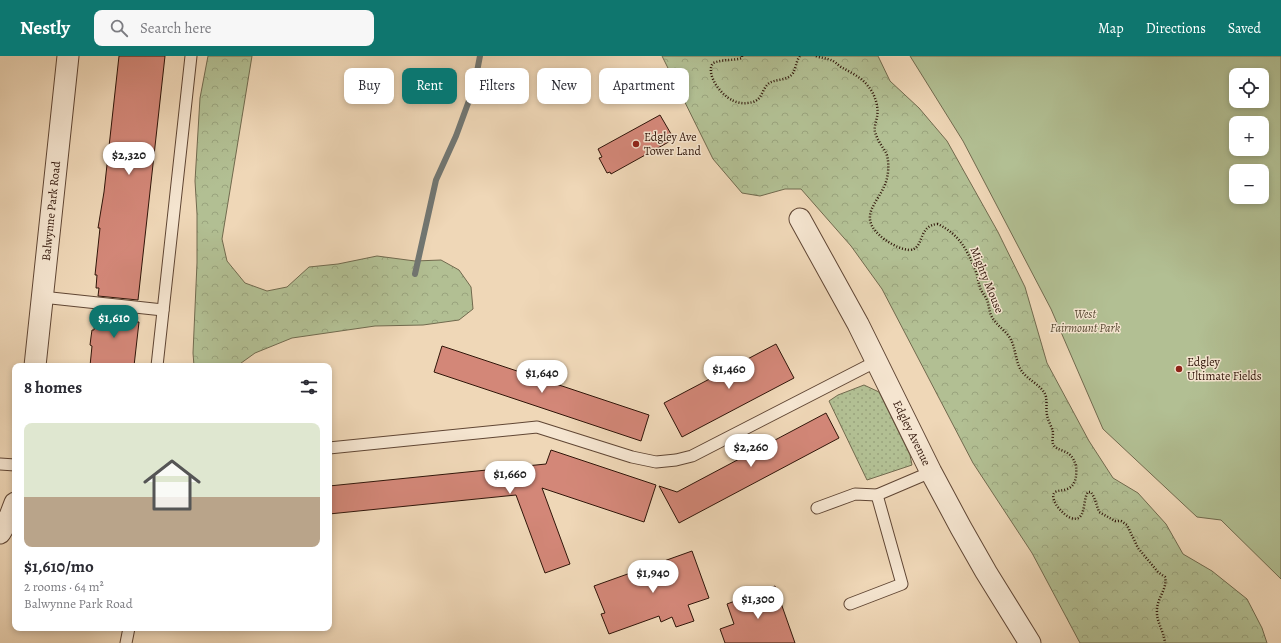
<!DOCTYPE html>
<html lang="en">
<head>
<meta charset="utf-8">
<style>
  :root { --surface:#fff; --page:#f7f7f7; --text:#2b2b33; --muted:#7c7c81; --line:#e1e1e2; --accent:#0f766e }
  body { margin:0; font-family:Alegreya,serif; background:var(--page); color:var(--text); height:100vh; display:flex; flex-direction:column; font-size:15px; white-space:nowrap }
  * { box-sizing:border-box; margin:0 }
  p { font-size:13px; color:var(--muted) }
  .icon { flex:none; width:22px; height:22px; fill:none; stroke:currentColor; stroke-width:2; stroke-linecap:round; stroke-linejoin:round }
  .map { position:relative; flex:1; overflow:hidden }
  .side { position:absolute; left:12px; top:307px; width:320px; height:268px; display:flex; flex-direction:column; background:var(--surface); border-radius:8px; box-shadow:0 2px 6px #0003 }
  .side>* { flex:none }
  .top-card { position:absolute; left:344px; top:12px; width:380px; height:36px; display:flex; gap:8px }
  .controls { position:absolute; left:1229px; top:12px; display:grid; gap:8px }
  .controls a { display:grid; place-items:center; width:40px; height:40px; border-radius:8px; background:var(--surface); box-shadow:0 2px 6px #0003; font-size:20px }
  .price { position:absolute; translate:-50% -34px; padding:0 9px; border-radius:14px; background:#fff; color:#222; font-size:13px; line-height:26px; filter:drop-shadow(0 1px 2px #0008) }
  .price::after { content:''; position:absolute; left:50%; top:24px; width:12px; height:9px; margin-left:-6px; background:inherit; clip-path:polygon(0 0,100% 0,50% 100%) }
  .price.selected { background:var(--accent); color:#fff }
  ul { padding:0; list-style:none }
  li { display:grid; align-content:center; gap:8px; height:212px; padding:0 12px }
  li+li { border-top:1px solid var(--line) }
  li span { display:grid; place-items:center; height:124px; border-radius:8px; color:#555 }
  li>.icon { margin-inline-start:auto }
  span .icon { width:72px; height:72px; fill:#fffc; stroke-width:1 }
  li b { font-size:17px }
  h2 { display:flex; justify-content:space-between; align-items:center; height:48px; padding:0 12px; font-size:17px }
  .tag { padding:0 14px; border-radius:8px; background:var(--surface); box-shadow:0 2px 6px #0003; font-size:14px; line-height:36px }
  .tag.selected { background:var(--accent); color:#fff }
  header { display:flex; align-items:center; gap:24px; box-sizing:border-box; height:56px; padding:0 20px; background:var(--accent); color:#fff }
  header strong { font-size:19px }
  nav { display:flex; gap:22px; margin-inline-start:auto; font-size:14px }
  .search { width:280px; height:36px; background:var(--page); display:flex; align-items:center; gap:10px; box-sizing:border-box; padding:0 14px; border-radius:8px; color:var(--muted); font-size:15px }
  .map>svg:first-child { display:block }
  .grass { fill:url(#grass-dots); stroke:#716a4e }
  .forest { fill:url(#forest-crowns); stroke:#716a4e }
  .garden { fill:#b2bf93; stroke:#716a4e; fill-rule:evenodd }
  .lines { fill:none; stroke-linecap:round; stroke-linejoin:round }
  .stream { stroke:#717672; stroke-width:6 }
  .building { fill:#d38778; stroke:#301509 }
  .service-casing { stroke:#604634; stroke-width:13 }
  .minor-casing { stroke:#604634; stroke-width:23 }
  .path { stroke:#301509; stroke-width:2.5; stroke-dasharray:1 2; stroke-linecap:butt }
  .service { stroke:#f5e5d0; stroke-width:11 }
  .minor { stroke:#f5e5d0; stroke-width:21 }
  .poi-dot { fill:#8f2418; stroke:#f5e5d0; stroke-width:1.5 }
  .labels { text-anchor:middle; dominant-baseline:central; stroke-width:3; stroke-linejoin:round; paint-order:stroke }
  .poi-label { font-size:12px; fill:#301509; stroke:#f5e5d0; text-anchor:start }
  .street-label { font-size:12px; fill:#301509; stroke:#f5e5d0 }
  .park-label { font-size:12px; font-style:italic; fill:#574832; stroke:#f5e5d0 }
</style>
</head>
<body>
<header>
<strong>Nestly</strong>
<div class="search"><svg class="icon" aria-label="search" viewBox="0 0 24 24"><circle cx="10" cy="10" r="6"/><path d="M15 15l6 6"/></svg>Search here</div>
<nav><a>Map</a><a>Directions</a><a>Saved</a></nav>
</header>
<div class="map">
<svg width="1281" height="587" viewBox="0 0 1281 587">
  <defs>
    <pattern id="grass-dots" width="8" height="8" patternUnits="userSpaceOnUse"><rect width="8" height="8" fill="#b2bf93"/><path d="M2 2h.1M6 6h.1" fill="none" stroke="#99a37d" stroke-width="1.8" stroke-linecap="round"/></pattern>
    <pattern id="forest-crowns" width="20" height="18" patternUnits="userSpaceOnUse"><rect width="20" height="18" fill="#b2bf93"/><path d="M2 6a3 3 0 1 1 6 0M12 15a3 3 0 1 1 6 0" fill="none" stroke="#99a37d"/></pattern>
  </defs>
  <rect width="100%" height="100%" fill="#efd7b7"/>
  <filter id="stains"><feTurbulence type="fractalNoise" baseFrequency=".005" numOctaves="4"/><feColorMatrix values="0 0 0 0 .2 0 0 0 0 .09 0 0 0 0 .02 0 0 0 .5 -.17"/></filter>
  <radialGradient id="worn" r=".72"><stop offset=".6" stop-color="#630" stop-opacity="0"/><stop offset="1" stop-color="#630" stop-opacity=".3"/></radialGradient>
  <polygon class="grass" points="864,329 879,336 910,399 912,409 867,424 829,345 838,339"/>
  <g class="forest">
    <polygon points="208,0 252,0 222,183 227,205 245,227 267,235 287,231 309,211 338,208 377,200 415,205 441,204 459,214 471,231 473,253 459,264 423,269 375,270 292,282 255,297 237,310 194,310 193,297 197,207 197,158 195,125 200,42"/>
    <polygon points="662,0 878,0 890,25 919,52 947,85 998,176 1025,231 1047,307 1089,385 1113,422 1138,437 1166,468 1183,498 1212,515 1247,543 1262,572 1267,587 1080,587 1032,497 973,407 882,233 851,190 801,133 785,133 760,140 742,137 713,103"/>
  </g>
  <path class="garden" d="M910 0H1281V523L1221 464 1197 461 1103 373 1051 253 963 85ZM1236 19H1262V45H1236ZM1236 67H1262V93H1236ZM1236 115H1262V141H1236Z"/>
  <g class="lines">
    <polyline class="stream" points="415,218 436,124 456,80 474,31 480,0"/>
  </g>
  <g class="building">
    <polygon points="119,0 165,0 138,244 98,240 99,232 96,232 97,219 95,219 100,172 98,172 104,136"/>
    <polygon points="660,59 674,83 611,118 610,116 607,117 599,102 602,101 598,93"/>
    <polygon points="96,254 137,258 136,266 139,266 134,310 90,310 92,290 90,289 91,281 92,274 94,274"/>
    <polygon points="776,288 794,322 682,381 664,347"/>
    <polygon points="442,290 649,359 641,385 434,316"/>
    <polygon points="826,357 839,382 679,467 659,430 677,436"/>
    <polygon points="551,394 656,429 644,466 542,432 570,508 545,517 516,439 329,458 329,430 546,408"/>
    <polygon points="692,495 709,542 688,549 694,565 676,571 672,561 661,566 659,560 609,578 601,558 605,557 594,530"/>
    <polygon points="775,530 795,587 725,587 720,573 734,568 727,548"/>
  </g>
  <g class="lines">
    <g class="service-casing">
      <g id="service">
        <polyline points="42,241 163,254"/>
        <polyline points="157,310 191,0"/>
        <polyline points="329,392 537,371 632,401 656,406 676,404 692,400 877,305"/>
        <polyline points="0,408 15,409"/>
        <polyline points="817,452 855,438 877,439 931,416"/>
        <polyline points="850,548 902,528 877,439"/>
        <polyline points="126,587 129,572"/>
      </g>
    </g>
    <g class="minor-casing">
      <g id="minor">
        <polyline points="800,163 858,268 931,416 961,472 986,516 1030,587"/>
        <polyline points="35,310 68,0"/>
        <polyline points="0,477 10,460 15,447"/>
      </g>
    </g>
    <g class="path">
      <path d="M742 0V2C733 5 723 3 713 7 705 18 721 39 732 44 735 46 742 48 747 47 763 46 760 36 768 28 775 22 787 26 793 17 796 12 796 5 800 0"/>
      <path d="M816 0C821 2 826 2 831 4 834 5 837 8 841 11 850 16 861 21 868 30 875 38 879 51 877 61 876 66 874 71 875 76 877 83 881 89 885 95 889 101 889 114 887 122 882 146 853 159 884 183 891 188 900 193 909 194 925 194 917 169 938 168 961 180 967 194 976 216 978 221 978 226 980 231 981 236 985 239 987 244 989 249 989 256 992 261 996 269 1005 274 1010 282 1015 290 1015 301 1019 310 1024 324 1043 328 1046 341 1047 347 1046 353 1047 359 1048 365 1052 371 1053 376 1053 380 1052 385 1053 388 1057 397 1071 391 1076 410 1077 419 1076 430 1067 433 1063 435 1059 434 1055 436 1048 443 1064 460 1071 462 1087 467 1082 444 1088 436H1091L1094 441 1099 456 1108 461 1115 465H1121L1127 469 1138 492 1158 516 1165 521C1168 532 1157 542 1157 554 1156 566 1164 575 1165 587"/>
    </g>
    <use href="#service" class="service"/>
    <use href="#minor" class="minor"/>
  </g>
  <g class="poi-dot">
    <circle cx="636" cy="88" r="4"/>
    <circle cx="1179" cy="313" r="4"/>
  </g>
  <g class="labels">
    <g class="poi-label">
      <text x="644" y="81">Edgley Ave<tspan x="644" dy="14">Tower Land</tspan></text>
      <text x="1187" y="306">Edgley<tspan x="1187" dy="14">Ultimate Fields</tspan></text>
    </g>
    <g class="street-label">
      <text transform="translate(51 155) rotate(-84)">Balwynne Park Road</text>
      <text transform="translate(987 224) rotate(68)">Mighty Mouse</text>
      <text transform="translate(912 377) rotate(64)">Edgley Avenue</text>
    </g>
    <g class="park-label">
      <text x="1085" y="258">West<tspan x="1085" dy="14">Fairmount Park</tspan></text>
    </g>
  </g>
  <rect width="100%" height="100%" filter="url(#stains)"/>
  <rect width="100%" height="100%" fill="url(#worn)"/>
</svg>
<div class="controls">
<a><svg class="icon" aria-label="locate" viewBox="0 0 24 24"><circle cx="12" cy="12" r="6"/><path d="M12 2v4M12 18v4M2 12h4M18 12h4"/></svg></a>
<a>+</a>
<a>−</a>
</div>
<b class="price" style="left:129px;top:120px">$2,320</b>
<b class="price selected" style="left:114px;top:283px">$1,610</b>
<b class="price" style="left:729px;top:334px">$1,460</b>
<b class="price" style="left:542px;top:338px">$1,640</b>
<b class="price" style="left:751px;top:412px">$2,260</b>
<b class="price" style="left:510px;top:439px">$1,660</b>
<b class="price" style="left:653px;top:538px">$1,940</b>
<b class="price" style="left:758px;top:564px">$1,300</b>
<div class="top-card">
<a class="tag">Buy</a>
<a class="tag selected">Rent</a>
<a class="tag">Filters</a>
<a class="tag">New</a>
<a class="tag">Apartment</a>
</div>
<section class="side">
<h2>8 homes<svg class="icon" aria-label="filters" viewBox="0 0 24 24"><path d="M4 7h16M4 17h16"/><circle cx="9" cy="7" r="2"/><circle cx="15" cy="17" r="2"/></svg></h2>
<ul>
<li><span style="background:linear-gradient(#dfe7d0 60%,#b9a48a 0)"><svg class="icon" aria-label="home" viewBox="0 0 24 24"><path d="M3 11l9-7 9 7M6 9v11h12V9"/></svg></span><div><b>$1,610/mo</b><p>2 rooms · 64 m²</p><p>Balwynne Park Road</p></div></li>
</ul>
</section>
</div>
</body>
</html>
